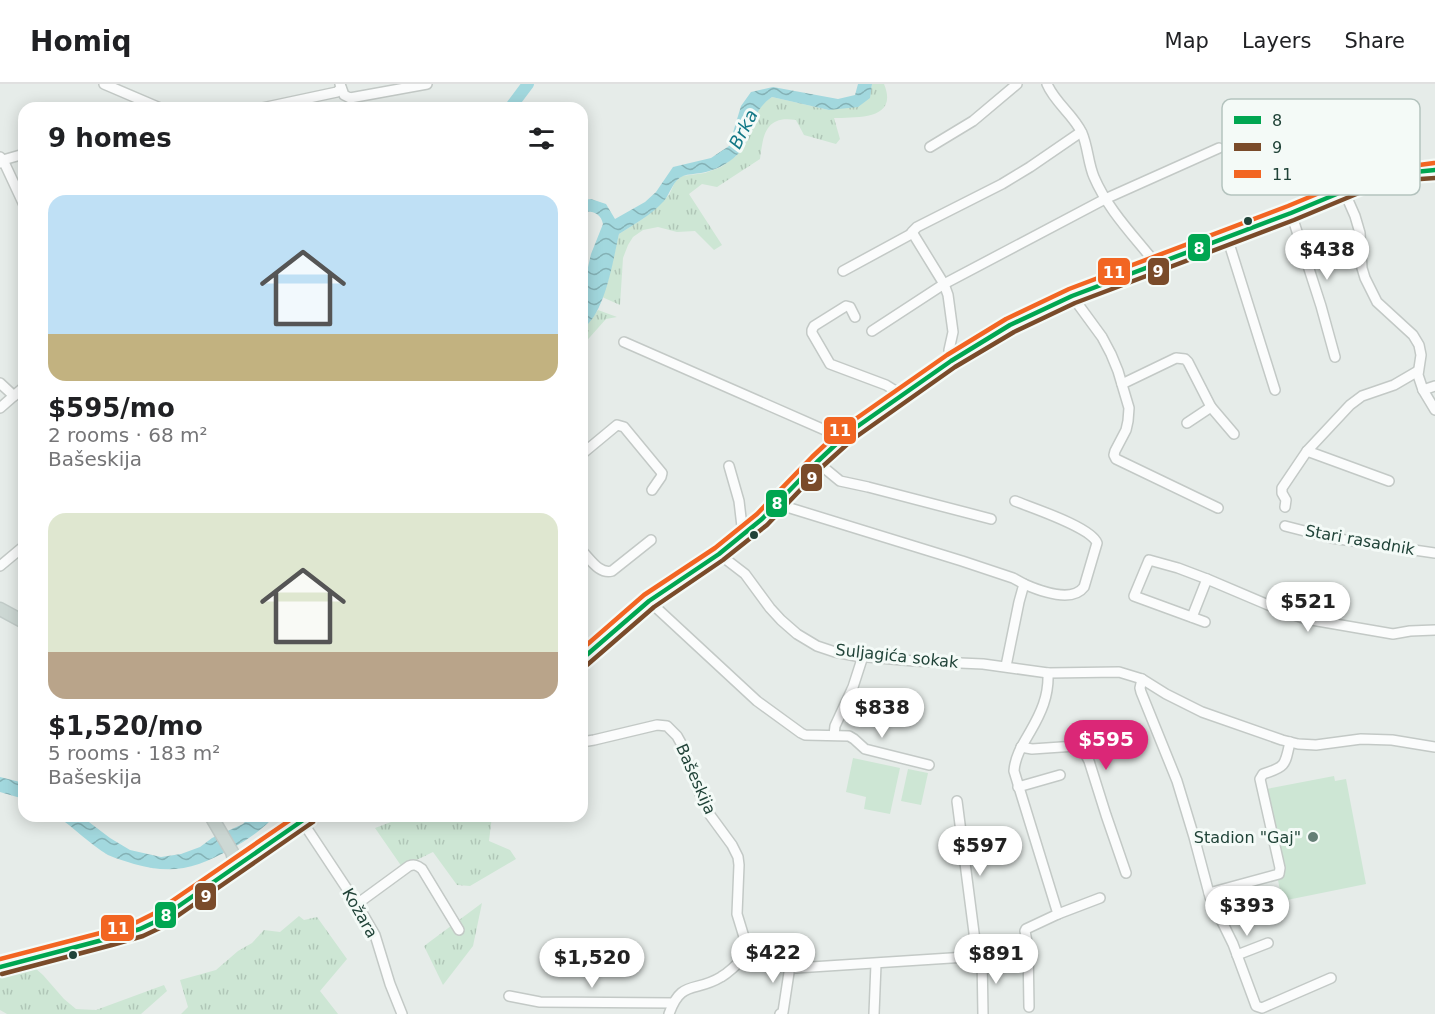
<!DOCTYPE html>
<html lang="en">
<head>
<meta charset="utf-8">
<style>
  :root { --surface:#fff; --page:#f2f2f2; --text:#202124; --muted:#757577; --line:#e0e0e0; --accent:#db2777 }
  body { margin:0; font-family:"DejaVu Sans",sans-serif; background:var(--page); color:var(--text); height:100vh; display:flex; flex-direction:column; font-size:22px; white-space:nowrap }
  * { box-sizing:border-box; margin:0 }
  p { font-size:20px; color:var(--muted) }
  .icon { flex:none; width:33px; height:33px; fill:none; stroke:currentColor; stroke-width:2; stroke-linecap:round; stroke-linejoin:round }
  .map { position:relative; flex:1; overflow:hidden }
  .details { position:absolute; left:18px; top:18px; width:570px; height:720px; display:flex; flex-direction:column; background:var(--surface); border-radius:18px; box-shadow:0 3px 15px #0003 }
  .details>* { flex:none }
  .price { position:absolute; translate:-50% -51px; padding:0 14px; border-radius:21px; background:#fff; color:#222; font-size:20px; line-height:39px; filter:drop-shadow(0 2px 3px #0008) }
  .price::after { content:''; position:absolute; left:50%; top:36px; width:18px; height:14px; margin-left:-9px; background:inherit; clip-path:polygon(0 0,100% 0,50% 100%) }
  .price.active { background:var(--accent); color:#fff }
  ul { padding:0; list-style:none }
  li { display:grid; align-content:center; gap:12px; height:318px; padding:0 30px }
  li span { display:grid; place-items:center; height:186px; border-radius:18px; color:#555 }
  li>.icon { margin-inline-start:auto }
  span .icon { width:108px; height:108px; fill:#fffc; stroke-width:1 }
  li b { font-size:26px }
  h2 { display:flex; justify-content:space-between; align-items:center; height:72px; padding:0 30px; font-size:26px }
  header { display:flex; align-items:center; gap:36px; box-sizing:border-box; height:84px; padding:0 30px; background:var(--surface); border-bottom:2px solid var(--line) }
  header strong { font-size:28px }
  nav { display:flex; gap:33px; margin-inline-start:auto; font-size:21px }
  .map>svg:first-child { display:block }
  .grass { fill:url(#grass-tufts) }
  .pitch { fill:#cde6d4 }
  .water { fill:url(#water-waves) }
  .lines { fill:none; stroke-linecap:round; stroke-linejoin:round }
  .river { stroke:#a2d8de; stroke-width:12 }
  .minor-casing { stroke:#c3c9c6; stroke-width:12 }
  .major-casing { stroke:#c1cbc8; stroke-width:15 }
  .minor { stroke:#fbfcfc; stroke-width:9 }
  .major { stroke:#cdd8d4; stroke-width:12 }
  .bus-1-casing { stroke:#f4faf7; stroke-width:9 }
  .bus-2-casing { stroke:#f4faf7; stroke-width:9 }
  .bus-3-casing { stroke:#f4faf7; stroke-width:9 }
  .bus-1 { stroke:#00a651; stroke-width:4.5 }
  .bus-2 { stroke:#7a4b2a; stroke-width:4.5 }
  .bus-3 { stroke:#f26522; stroke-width:4.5 }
  .bus-dot { fill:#204338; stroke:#f4faf7; stroke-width:2 }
  .poi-dot { fill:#657e76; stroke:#f4faf7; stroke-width:2 }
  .labels { text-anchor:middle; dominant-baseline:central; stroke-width:6; stroke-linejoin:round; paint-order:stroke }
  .street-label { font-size:16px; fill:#204338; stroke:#f4faf7 }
  .poi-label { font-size:16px; fill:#204338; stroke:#f4faf7; text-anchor:end }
  .water-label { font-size:18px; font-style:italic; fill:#127887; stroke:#f4faf7 }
  .key { fill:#f4faf7; stroke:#b4c3be; stroke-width:1.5 }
  .key-label { font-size:16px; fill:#204338 }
  .line-badge { stroke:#f4faf7; stroke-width:2 }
  .badge-label { font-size:16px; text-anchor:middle; font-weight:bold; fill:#fff }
</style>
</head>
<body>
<header>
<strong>Homiq</strong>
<nav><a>Map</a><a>Layers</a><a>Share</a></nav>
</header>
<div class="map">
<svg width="1435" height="930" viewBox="0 0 1435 930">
  <defs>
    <pattern id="grass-tufts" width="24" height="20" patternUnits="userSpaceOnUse" patternTransform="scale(1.5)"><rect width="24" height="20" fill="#cde6d4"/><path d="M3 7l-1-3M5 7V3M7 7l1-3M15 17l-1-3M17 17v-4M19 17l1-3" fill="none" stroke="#b0c6b7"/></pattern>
    <pattern id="water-waves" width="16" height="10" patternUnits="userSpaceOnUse" patternTransform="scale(1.5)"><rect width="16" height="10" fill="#a2d8de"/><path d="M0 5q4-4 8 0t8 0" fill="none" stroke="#84b1b5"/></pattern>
  </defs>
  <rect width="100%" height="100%" fill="#e6ece9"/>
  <g class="grass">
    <path d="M872 0H884C899 36 857 33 834 34L840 55 836 60 804 51 796 36C766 31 763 50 760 75L717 103 702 100 689 110 722 161 714 166 695 147 677 148 658 143 643 146 633 153 628 161 623 174 620 221 602 213 607 201 619 150 644 134 669 111 675 98 682 92 705 89 721 83 736 72 745 62 756 29 762 20 772 13 829 26 872 3Z"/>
    <polygon points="598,226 617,233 606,235 582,262 582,245 586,242"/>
    <polygon points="407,732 492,732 489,757 510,766 516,775 470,802 457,801 433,768 402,783 375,744"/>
    <polygon points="482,819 473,862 443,901 424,862"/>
    <polygon points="299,832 304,836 317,833 347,875 320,907 338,930 181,930 188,923 180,896 216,886 238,867 252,859 264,846 280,848"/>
    <polygon points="35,884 43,891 64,915 76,925 96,926 164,901 167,907 141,930 7,930 0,926 0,885"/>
  </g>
  <g class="pitch">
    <polygon points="853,674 900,684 890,730 864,725 866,713 846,708"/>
    <polygon points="908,685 928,689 921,721 901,717"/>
    <polygon points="1334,692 1335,697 1346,695 1366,800 1282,817 1261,706"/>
  </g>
  <g class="water">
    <path d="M858 0H872L870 14 858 23 829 26 772 13C747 30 756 52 737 71 728 80 714 87 701 89 695 90 688 90 683 92 673 96 670 110 664 117 651 131 635 140 619 150 613 176 605 231 582 245V199L586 192 591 170 603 140C601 129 592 126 582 128V116L591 115 606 120 615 135 645 118 656 108 673 83 711 74 729 62 741 22 751 8 773 3 838 15 855 11Z"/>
    <polygon points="0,693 24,699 24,715 0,708"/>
    <path d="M57 732H81L110 754 130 766 161 773 181 770 200 763 212 754 243 740 250 732H275C262 746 247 756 231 765 197 784 173 791 134 780 126 777 117 775 108 771 90 760 74 744 57 732Z"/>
  </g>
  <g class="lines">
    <polyline class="river" points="510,24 528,0"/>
    <g class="minor-casing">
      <g id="minor">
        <polyline points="104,0 160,24"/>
        <polyline points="340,0 344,11 350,14 427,0"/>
        <path d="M1047 0C1055 19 1073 30 1082 49 1088 63 1088 79 1094 93 1108 126 1134 152 1156 180"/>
        <polyline points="262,24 337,8 341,4"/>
        <polyline points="930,63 973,37 1017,0"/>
        <polyline points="0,73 3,76 24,121"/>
        <polyline points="0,79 3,76 24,70"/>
        <polyline points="1344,107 1355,132 1360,149 1362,184 1365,194 1377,218 1413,251 1419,261 1421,271 1418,291 1423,306 1435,326"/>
        <polyline points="1291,129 1321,222 1335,273"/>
        <polyline points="1227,153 1275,306"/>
        <polyline points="843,187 913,149"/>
        <polyline points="1072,212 1102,253 1111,270 1118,287 1129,324 1128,337 1126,346 1115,367 1114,371 1116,375 1218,424"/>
        <polyline points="855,233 850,223 846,222 814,242 812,246 812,249 830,280 886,301 902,311"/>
        <polyline points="872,247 944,200 1105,115 1219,64"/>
        <polyline points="624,258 843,354"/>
        <polyline points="951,277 949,266 953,248 948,211 944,200 912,148 917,143 1002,100 1030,83 1081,48"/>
        <polyline points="0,299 14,312"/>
        <polyline points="1122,300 1176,274 1185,275 1188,278 1211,323 1187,339"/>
        <polyline points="1423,306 1435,302"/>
        <polyline points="1211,323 1234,350"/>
        <polyline points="0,324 24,303"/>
        <polyline points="1307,367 1389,397"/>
        <polyline points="582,370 617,341 624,343 662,389 661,393 652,406"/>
        <polyline points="817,378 840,397 868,403 991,435"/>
        <polyline points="729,382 739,417 743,451"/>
        <path d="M1015 417C1032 424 1091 443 1097 459L1084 503C1072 519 1040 507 1024 500"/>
        <polyline points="777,420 962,477 1013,494 1024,500 1019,518 1006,582"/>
        <polyline points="1285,423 1286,416 1282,409 1282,404 1307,367 1350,321 1362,312 1394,301 1418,287"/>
        <polyline points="1285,442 1332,454 1435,469"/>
        <path d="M582 467C591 476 599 490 612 487L651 456"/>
        <polyline points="719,470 745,490 770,524 781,536 797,550 817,562 835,568 856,572 914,577 983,580 1048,589 1119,588 1142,595 1166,610 1202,628 1282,656 1298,660 1316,661 1361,655 1392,656 1435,663"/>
        <polyline points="0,482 24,462"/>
        <polyline points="649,517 757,617 801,649 805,651 849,652 854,655 865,665 929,681"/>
        <polyline points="1192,533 1207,495 1280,526 1306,535 1393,550 1410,547 1435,546"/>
        <polyline points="1205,538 1134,512 1149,476 1178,484 1207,495"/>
        <polyline points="1142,595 1140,604 1141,608 1177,697 1194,753 1210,813 1233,860 1256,922 1262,924 1331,894"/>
        <polyline points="834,651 835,642 853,603 863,572"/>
        <path d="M582 658 594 656 657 641 667 642 677 652 682 661 696 701 710 731 732 761 738 773 739 781 737 830 744 853 753 864 773 875 796 884 982 872 1005 869 1028 863 1025 847 1026 845 1058 830 1014 687C1015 672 1023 660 1030 648 1041 629 1049 612 1048 589"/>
        <polyline points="1021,663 1032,665 1076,662 1080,664 1085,669 1089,677 1106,731 1126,789"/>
        <polyline points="1018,703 1060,691"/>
        <polyline points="957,717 977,872"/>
        <polyline points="302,737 357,820 375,851 390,900 402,930"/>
        <path d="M1209 809 1279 790 1280 784 1260 695 1263 690C1286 683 1285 681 1290 658"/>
        <path d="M357 820 409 782C414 780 417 781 422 785L459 846"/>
        <polyline points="1058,830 1100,814"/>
        <polyline points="1028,863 1029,923"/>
        <polyline points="1237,871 1268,859"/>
        <polyline points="982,872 983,930"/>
        <polyline points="509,912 540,918 673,919"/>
        <path d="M669 930C681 895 695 909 721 893 733 886 743 874 753 864"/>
        <polyline points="780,930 783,928 790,882"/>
        <polyline points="874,930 876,880"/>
      </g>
    </g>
    <g class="major-casing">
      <g id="major">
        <polyline points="0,525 24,538"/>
        <polyline points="582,575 649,517 719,470 743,451 762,435 817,378 848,349 951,277 985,256 1010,241 1072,212 1291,129 1363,99 1383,93 1405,89 1435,86"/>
        <polyline points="211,732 232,768 236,781"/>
        <polyline points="0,883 110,854 140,845 157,837 309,732"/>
      </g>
    </g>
    <use href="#minor" class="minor"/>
    <use href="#major" class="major"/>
    <g class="bus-1-casing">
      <g id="bus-1">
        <polyline points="582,575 649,517 719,470 762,435 817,378 848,349 951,277 1010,241 1072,212 1291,129 1363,99 1383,93 1405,89 1435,86"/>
        <polyline points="0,883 110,854 140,845 157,837 309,732"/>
      </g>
    </g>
    <g class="bus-2-casing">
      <g id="bus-2">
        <polyline points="587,581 654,523 723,476 767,441 822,383 853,355 955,283 1014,248 1075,219 1294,136 1366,106 1385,100 1406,96 1435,94"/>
        <polyline points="2,890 112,861 143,852 160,844 313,738"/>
      </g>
    </g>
    <g class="bus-3-casing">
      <g id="bus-3">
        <polyline points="582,565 644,511 715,464 757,430 812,373 844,343 947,271 1006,235 1069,205 1288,122 1360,92 1382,86 1434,79"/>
        <polyline points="0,875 108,847 137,838 153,830 296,732"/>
      </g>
    </g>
    <use href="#bus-1" class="bus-1"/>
    <use href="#bus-2" class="bus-2"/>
    <use href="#bus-3" class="bus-3"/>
  </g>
  <g class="bus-dot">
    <circle cx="1248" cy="137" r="5"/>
    <circle cx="754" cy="451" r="5"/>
    <circle cx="73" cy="871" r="5"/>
  </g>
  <circle class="poi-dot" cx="1313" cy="753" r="6"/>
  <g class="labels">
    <g class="street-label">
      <text transform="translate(1360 456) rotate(10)">Stari rasadnik</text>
      <text transform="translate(897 572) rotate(6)">Suljagića sokak</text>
      <text transform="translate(696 695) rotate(66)">Bašeskija</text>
      <text transform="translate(360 829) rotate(60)">Kožara</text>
    </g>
    <g class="poi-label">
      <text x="1301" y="753">Stadion "Gaj"</text>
    </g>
    <g class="water-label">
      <text transform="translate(743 45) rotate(-63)">Brka</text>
    </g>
  </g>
  <rect x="1222" y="15" width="198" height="96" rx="9" class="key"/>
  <rect x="1234" y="32" width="27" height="8" fill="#00a651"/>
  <rect x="1234" y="59" width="27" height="8" fill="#7a4b2a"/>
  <rect x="1234" y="86" width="27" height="8" fill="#f26522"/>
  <g class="key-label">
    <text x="1272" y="42">8</text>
    <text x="1272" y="69">9</text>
    <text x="1272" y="96">11</text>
  </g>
  <g class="line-badge">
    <rect x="1187" y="149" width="24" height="29" rx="6" fill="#00a651"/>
    <rect x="1147" y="173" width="23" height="29" rx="6" fill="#7a4b2a"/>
    <rect x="1097" y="173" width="34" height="29" rx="6" fill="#f26522"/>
    <rect x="823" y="332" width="34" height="29" rx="6" fill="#f26522"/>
    <rect x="800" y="379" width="23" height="29" rx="6" fill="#7a4b2a"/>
    <rect x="765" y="405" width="23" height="29" rx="6" fill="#00a651"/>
    <rect x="194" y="798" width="23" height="29" rx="6" fill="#7a4b2a"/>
    <rect x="154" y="817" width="23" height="28" rx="6" fill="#00a651"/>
    <rect x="100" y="830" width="35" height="28" rx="6" fill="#f26522"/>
  </g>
  <g class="badge-label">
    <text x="1199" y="170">8</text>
    <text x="1158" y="193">9</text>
    <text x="1114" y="194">11</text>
    <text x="840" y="352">11</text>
    <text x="812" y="400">9</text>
    <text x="777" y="425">8</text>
    <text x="206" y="818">9</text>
    <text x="166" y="837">8</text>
    <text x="118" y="850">11</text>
  </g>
</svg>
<b class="price" style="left:1327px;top:197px">$438</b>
<b class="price" style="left:1308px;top:549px">$521</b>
<b class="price" style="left:882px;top:655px">$838</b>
<b class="price active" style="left:1106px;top:687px">$595</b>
<b class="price" style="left:980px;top:793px">$597</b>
<b class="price" style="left:1247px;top:853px">$393</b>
<b class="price" style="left:773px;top:900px">$422</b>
<b class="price" style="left:996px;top:901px">$891</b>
<b class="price" style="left:592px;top:905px">$1,520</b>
<section class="details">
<h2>9 homes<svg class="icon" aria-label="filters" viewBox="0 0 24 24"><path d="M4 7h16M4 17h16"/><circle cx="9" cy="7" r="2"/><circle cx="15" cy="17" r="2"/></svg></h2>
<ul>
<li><span style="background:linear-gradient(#bfe0f5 75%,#c2b280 0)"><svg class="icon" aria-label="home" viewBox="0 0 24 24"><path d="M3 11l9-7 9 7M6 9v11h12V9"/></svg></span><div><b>$595/mo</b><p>2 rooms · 68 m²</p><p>Bašeskija</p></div></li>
<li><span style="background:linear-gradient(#dfe7d0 75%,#b9a48a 0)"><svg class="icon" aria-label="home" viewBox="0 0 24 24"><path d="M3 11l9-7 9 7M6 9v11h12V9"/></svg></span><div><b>$1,520/mo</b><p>5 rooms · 183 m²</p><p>Bašeskija</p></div></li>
</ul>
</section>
</div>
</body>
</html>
